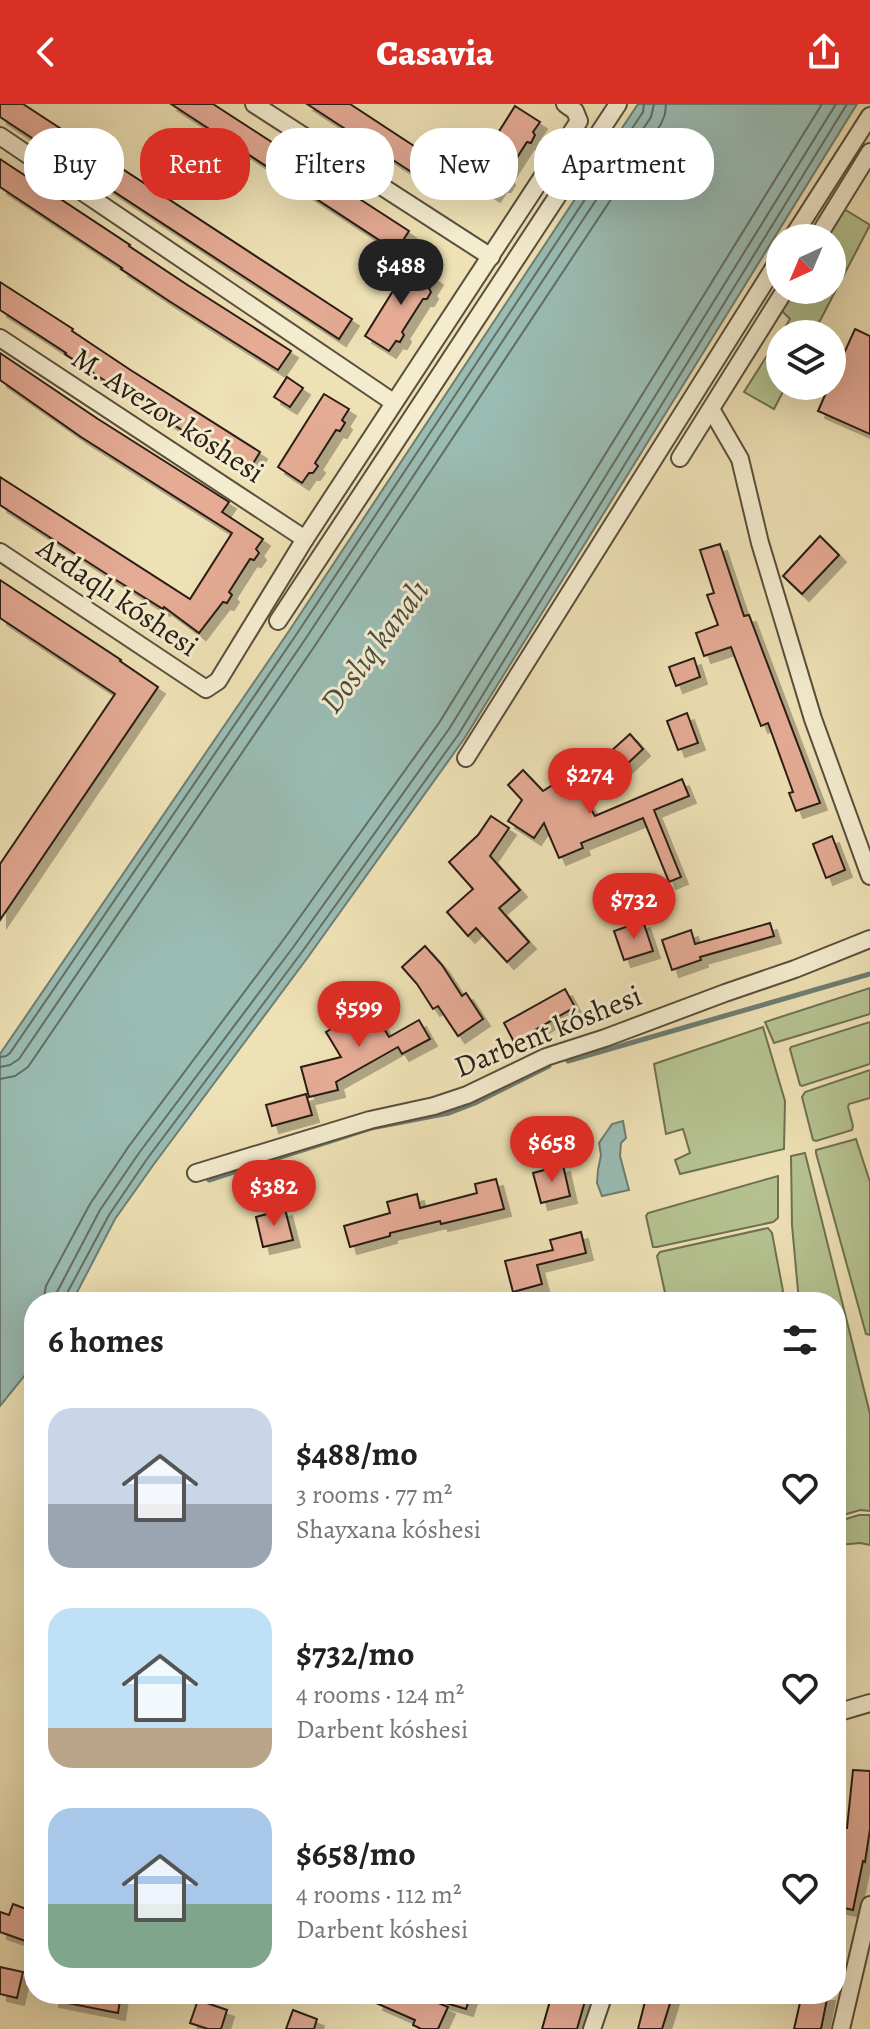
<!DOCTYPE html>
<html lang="en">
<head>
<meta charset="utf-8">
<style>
  :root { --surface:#fff; --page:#f2f2f2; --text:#222; --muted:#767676; --accent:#d93025 }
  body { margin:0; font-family:Alegreya,serif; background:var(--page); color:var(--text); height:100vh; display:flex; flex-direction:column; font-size:30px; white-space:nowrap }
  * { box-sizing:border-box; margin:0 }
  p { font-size:26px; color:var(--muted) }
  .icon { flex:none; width:44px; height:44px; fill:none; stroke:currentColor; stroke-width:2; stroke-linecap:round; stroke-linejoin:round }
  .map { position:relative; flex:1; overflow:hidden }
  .panel { position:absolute; left:24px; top:1188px; width:822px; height:712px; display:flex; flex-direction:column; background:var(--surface); border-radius:32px; box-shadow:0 8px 32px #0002 }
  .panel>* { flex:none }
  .top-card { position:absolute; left:24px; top:24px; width:822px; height:72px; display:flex; gap:16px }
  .needle { width:52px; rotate:224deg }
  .fabs { position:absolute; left:766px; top:120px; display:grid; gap:16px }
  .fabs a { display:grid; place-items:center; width:80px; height:80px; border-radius:50%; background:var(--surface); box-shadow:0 8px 32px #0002; font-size:40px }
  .price { position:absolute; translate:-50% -68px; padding:0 18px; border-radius:28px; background:var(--accent); color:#fff; font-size:26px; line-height:52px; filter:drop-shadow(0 2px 4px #0008) }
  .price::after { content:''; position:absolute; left:50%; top:48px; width:24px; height:18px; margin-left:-12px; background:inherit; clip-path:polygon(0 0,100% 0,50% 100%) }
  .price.on { background:#222; color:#fff }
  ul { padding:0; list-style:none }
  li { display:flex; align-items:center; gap:24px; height:200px; padding:0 24px }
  li span { display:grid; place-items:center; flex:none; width:224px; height:160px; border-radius:24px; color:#555 }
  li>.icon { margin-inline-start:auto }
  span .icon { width:96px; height:96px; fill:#fffc; stroke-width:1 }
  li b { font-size:34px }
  h2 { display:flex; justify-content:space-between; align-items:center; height:96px; padding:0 24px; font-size:34px }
  .chip { padding:0 28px; border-radius:32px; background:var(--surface); box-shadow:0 8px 32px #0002; font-size:28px; line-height:72px }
  .chip.on { background:var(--accent); color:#fff }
  header { display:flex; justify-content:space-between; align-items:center; height:104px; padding:0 24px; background:var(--accent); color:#fff; font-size:36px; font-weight:800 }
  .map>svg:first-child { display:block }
  .green { fill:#b5c390; stroke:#6f7052; stroke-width:2 }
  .water { fill:#9abcb3; stroke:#6d7d73; stroke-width:2 }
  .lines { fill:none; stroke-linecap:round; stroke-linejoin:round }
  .shore { stroke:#626d63; stroke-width:2 }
  .stream { stroke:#6d7d73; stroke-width:5 }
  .building { fill:#e5ab95; stroke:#291e13; stroke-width:2; filter:url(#shadow) }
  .minor-casing { stroke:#5a4f3c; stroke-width:20 }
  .minor { stroke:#f4eccf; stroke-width:16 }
  .labels { text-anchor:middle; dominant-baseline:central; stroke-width:6; stroke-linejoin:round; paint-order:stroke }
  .street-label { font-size:30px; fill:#291e13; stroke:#f4eccf }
  .water-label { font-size:32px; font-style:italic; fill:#4b4d43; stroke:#f4eccf }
</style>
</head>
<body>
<header><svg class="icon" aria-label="back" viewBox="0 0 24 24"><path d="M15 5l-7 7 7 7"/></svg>Casavia<svg class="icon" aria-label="share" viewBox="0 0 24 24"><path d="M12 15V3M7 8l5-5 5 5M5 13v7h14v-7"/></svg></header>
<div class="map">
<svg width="870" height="1925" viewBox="0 0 870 1925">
  <defs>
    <filter id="shadow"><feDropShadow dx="7" dy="7" stdDeviation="0" flood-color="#0004"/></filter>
  </defs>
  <rect width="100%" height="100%" fill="#eee1b5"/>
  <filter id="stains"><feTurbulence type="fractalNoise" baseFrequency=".0025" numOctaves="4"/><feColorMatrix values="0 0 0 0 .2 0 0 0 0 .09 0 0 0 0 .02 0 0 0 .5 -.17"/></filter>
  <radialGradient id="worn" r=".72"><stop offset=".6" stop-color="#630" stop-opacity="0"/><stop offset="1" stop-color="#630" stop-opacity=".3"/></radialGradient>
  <g class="green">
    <polygon points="844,105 870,121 813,230 781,230 790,215 781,206 794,186 832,186 832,134 826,134"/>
    <polygon points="768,250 780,256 780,282 786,282 774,305 744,288"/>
    <polygon points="870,884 870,910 774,939 765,918"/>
    <polygon points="870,918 870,960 802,982 800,981 790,945 791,943"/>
    <polygon points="763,923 785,997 784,1045 680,1070 675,1056 690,1049 683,1025 666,1030 654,960"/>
    <polygon points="870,966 870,994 849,1000 848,1003 853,1022 852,1026 816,1037 813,1036 802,993 805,988"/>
    <polygon points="856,1035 870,1078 870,1231 866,1230 816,1049 816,1046"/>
    <polygon points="805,1049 870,1310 870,1407 860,1406 837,1413 836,1198 799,1198 792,1121 791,1052"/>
    <polygon points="778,1072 778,1114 773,1118 657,1143 653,1143 646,1112 648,1109"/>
    <polygon points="768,1124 772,1129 783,1187 780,1191 742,1198 667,1198 657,1152 660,1148"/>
    <polygon points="859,1411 870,1411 870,1441 860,1439 839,1441 836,1418"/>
  </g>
  <g class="water">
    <polygon points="638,0 857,0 464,635 308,853 154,1060 115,1115 72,1198 34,1198 34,1260 0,1302 0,950 289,527"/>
    <polygon points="623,1017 626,1034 621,1039 620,1052 629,1086 602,1092 597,1079 598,1066 601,1051 599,1039 612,1020"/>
  </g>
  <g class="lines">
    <g class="shore">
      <polyline points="0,953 6,952 10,949 296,531 643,8 644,0"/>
      <polyline points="0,963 10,961 19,955 304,537 651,13 654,0"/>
      <polyline points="0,975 15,972 28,963 314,543 661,20 665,10 666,0"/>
      <polyline points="43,1198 46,1182 90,1100 129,1042 284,835 439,619 822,0"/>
      <polyline points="55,1198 57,1188 100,1106 139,1049 294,842 449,625 836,0"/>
      <polyline points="65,1198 66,1191 109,1111 147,1055 302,848 458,631 847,0"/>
    </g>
    <g class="stream">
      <polyline points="568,957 870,870"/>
      <polyline points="209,1076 371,1024 449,1009 475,999 549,962"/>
    </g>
  </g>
  <g class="building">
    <polygon points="0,0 23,0 352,215 339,235 0,13"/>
    <polygon points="171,0 213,0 409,127 396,147"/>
    <polygon points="307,0 350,0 449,65 436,84"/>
    <polygon points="515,2 540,18 533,28 535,31 531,39 527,38 506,71 508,74 504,81 500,81 493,91 469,75"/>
    <polygon points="0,55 130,141 129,142 186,180 291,247 278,266 169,197 121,165 122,164 0,83"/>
    <polygon points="411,158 436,174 429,185 431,188 427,195 423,195 402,228 404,231 400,238 396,237 389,247 365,232"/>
    <polygon points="0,178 73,225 72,227 129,265 260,348 248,368 113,282 65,250 66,249 0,206"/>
    <polygon points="855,225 870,232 870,330 818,307 829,282 832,282 832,276"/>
    <polygon points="0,249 98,315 229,398 222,408 263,435 256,445 259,449 254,456 250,455 229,488 232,491 227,499 223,498 199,529 164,503 163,505 108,471 0,401 0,373 190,495 232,429 81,333 0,276"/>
    <polygon points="287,273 303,284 290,303 274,293"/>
    <polygon points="324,290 349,305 342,316 345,319 340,327 336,326 315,359 318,362 313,369 309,369 302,379 278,363"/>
    <polygon points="820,432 839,451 802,490 783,472"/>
    <polygon points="720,440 744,512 749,511 820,699 796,707 789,689 793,688 768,619 761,622 731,543 704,552 696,529 718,521 707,491 714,489 700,446"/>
    <polygon points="0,476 121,556 120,557 158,583 0,816 0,760 115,590 0,514"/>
    <polygon points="694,554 700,573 676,582 669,563"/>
    <polygon points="687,609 698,639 678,646 667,617"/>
    <polygon points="630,630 643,645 624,663 610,648"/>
    <polygon points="523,666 543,687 570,670 595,712 682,675 689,692 654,706 681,773 669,778 643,714 581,739 583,744 559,754 544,719 534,734 508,717 522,696 508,681"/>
    <polygon points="491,712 509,724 490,752 520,786 499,804 529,838 507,858 476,824 468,832 447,808 473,785 449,758 478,731"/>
    <polygon points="832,732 845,766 826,774 813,740"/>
    <polygon points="643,817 653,847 624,856 614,827"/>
    <polygon points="770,819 774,832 700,853 701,856 672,866 662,836 691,826 695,840"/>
    <polygon points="425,842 442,861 462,892 466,889 483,915 458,932 438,902 433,905 417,880 402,863"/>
    <polygon points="565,885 575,903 514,938 504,919"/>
    <polygon points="370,902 389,933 419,916 430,935 402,950 398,943 336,978 338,986 309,993 301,963 341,953 326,928"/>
    <polygon points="306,990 312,1011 272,1022 266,1001"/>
    <polygon points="563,1061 570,1092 541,1099 533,1069"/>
    <polygon points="496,1075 504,1105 441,1120 440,1117 390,1129 390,1132 350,1143 344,1122 390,1109 387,1098 417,1090 420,1104 477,1089 475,1080"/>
    <polygon points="285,1105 293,1136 263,1143 256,1113"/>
    <polygon points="581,1128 586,1149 537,1161 542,1180 513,1188 505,1157 553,1146 550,1136"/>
    <polygon points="853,1666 870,1667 870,1725 865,1758 863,1757 853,1806 836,1802 836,1759 839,1760 845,1724 847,1724"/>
    <polygon points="13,1800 34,1808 34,1840 0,1828 0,1808 9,1811"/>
    <polygon points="0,1863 23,1868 17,1894 0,1890"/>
    <polygon points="53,1890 121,1890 118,1909 52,1896"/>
    <polygon points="380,1890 417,1890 448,1903 438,1925 421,1925 413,1921 415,1916 376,1899"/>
    <polygon points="427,1890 471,1890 466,1905 426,1893"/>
    <polygon points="552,1890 587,1890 577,1925 542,1925"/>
    <polygon points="647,1890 673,1890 662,1925 638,1925"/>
    <polygon points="802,1890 828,1890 821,1925 794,1925"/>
    <polygon points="198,1896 227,1906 221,1925 208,1925 190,1919"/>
    <polygon points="293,1906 317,1915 314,1925 286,1925"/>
  </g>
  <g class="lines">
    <g class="minor-casing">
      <g id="minor">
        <polyline points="254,0 491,153"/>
        <polyline points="0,32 393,298"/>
        <polyline points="792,134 870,12"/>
        <polyline points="817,134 870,48"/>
        <polyline points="0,234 305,435"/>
        <polyline points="711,305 740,355 760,439 813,615 870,772"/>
        <polyline points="680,354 785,186"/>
        <polyline points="0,448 206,585 218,577 305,435 579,17 575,7 565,0"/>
        <polyline points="278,517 618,0"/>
        <polyline points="466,654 780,154"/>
        <polyline points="196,1069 370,1016 434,1002 467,991 546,953 605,934 725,889 795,865 870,835"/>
        <polyline points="836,1609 870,1599"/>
        <polyline points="592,1925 604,1890"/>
        <polyline points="841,1925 870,1801"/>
      </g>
    </g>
    <use href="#minor" class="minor"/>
  </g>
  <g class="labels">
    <g class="street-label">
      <text transform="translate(168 311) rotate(33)">M. Avezov kóshesi</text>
      <text transform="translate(118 493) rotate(34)">Ardaqlı kóshesi</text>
      <text transform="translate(548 927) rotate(-22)">Darbent kóshesi</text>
    </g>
    <g class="water-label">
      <text transform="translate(374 542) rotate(-53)">Doslıq kanalı</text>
    </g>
  </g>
  <rect width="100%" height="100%" filter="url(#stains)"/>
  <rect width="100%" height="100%" fill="url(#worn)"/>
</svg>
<div class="fabs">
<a><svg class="needle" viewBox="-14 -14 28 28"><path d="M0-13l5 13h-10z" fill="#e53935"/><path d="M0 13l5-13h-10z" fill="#767676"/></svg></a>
<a><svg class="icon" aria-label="layers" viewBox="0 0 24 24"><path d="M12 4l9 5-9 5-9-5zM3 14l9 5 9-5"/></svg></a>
</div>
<b class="price on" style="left:401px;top:203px">$488</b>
<b class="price" style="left:590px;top:712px">$274</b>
<b class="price" style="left:634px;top:837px">$732</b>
<b class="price" style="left:359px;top:945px">$599</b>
<b class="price" style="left:552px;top:1080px">$658</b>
<b class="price" style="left:274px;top:1124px">$382</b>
<div class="top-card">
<a class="chip">Buy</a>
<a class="chip on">Rent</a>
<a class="chip">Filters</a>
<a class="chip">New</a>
<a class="chip">Apartment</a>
</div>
<section class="panel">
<h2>6 homes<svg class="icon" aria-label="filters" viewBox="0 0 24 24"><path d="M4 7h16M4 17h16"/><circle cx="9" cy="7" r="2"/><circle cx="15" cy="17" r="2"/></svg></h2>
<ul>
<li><span style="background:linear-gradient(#c9d6e8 60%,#9aa5b1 0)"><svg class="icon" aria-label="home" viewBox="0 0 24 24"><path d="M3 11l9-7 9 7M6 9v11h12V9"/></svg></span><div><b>$488/mo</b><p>3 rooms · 77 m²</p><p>Shayxana kóshesi</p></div><svg class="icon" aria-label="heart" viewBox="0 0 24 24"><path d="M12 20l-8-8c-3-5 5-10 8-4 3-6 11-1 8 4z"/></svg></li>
<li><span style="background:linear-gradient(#bfe0f5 75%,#b9a48a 0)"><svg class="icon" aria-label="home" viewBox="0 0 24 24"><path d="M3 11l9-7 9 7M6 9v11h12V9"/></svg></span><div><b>$732/mo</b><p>4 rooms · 124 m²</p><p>Darbent kóshesi</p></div><svg class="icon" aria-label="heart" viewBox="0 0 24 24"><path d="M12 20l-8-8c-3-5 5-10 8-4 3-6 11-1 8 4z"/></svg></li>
<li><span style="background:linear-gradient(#a9c7e8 60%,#7fa58c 0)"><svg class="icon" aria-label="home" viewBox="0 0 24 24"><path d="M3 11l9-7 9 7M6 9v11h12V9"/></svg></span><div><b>$658/mo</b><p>4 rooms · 112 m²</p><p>Darbent kóshesi</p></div><svg class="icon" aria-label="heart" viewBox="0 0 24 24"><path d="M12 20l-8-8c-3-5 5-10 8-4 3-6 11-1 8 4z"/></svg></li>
</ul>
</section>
</div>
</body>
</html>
